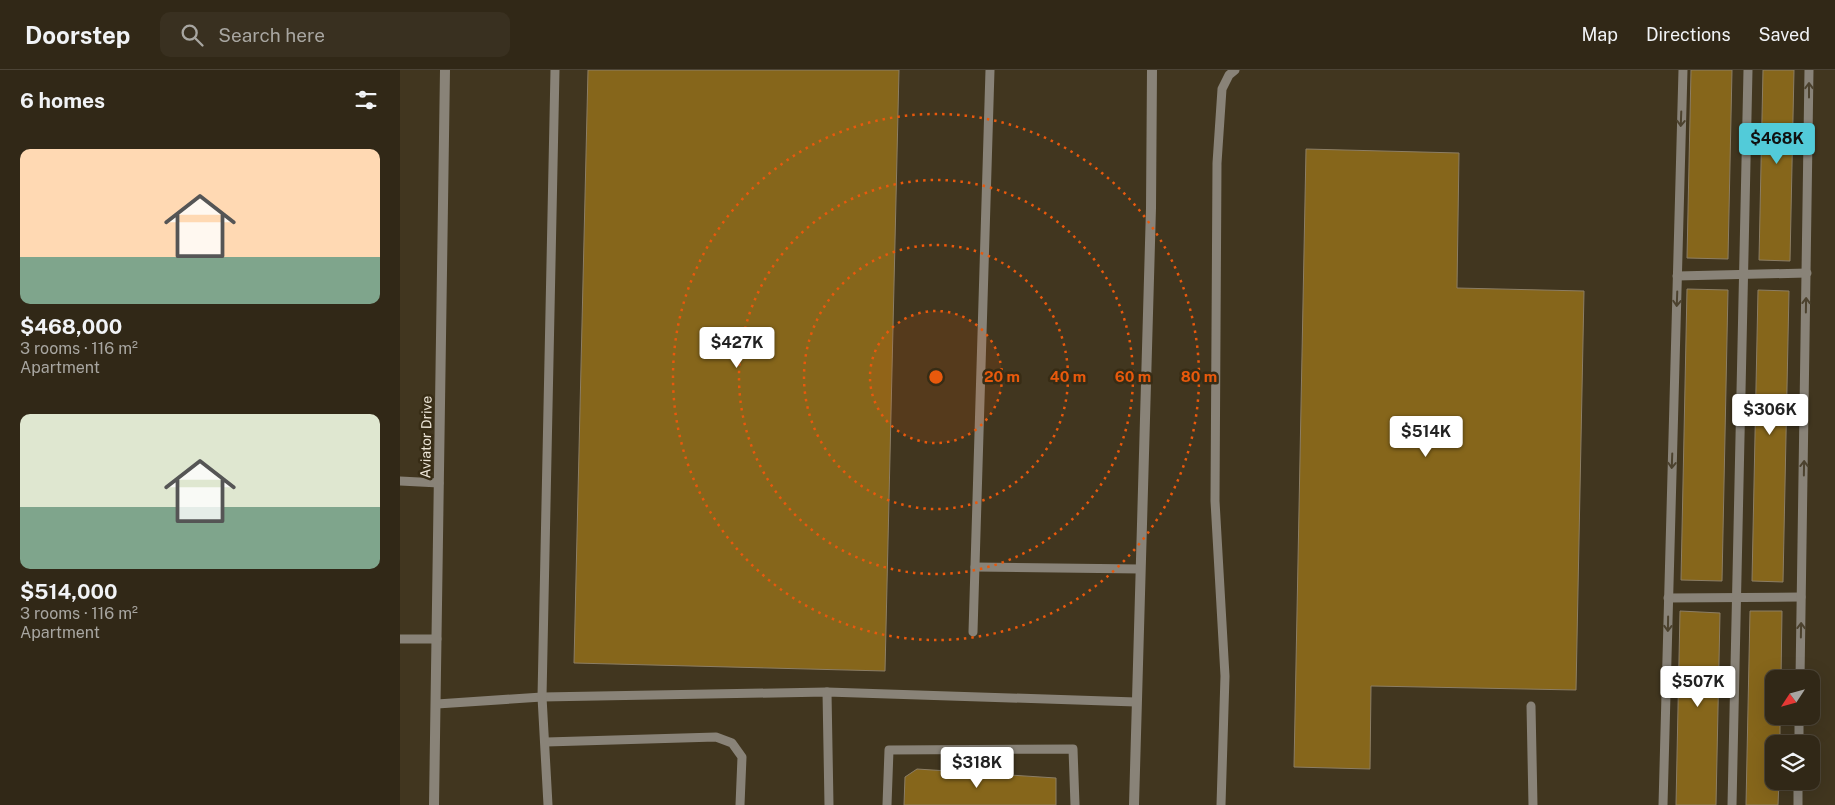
<!DOCTYPE html>
<html lang="en">
<head>
<meta charset="utf-8">
<style>
  :root { --surface:#312817; --page:#393020; --text:#f1f3f6; --muted:#a8a6a1; --line:#4c4436; --accent:#52cbd9 }
  body { margin:0; font-family:"Public Sans",sans-serif; background:var(--page); color:var(--text); height:100vh; display:flex; flex-direction:column; font-size:19px; white-space:nowrap }
  * { box-sizing:border-box; margin:0 }
  p { font-size:16px; color:var(--muted) }
  .icon { flex:none; width:28px; height:28px; fill:none; stroke:currentColor; stroke-width:2; stroke-linecap:round; stroke-linejoin:round }
  .map { position:relative; flex:1; overflow:hidden }
  .panel { display:flex; flex-direction:column; background:var(--surface); width:400px }
  .panel>* { flex:none }
  .needle { width:32px; rotate:234deg }
  .controls { position:absolute; left:1365px; top:600px; display:grid; gap:10px }
  .controls a { display:grid; place-items:center; width:55px; height:55px; border-radius:10px; background:var(--surface); box-shadow:0 5px 20px #0002,0 0 0 1px var(--line); font-size:25px }
  .price { position:absolute; translate:-50% -42px; padding:0 11px; border-radius:5px; background:#fff; color:#222; font-size:16px; line-height:32px; filter:drop-shadow(0 1px 2px #0008) }
  .price::after { content:''; position:absolute; left:50%; top:30px; width:15px; height:11px; margin-left:-8px; background:inherit; clip-path:polygon(0 0,100% 0,50% 100%) }
  .price.current { background:var(--accent); color:#111 }
  ul { padding:0; list-style:none }
  li { display:grid; align-content:center; gap:10px; height:265px; padding:0 20px }
  li span { display:grid; place-items:center; height:155px; border-radius:10px; color:#555 }
  li>.icon { margin-inline-start:auto }
  span .icon { width:90px; height:90px; fill:#fffc; stroke-width:1 }
  li b { font-size:21px }
  h2 { display:flex; justify-content:space-between; align-items:center; height:60px; padding:0 20px; font-size:21px }
  header { display:flex; align-items:center; gap:30px; box-sizing:border-box; height:70px; padding:0 25px; background:var(--surface); border-bottom:1px solid var(--line) }
  header strong { font-size:24px }
  nav { display:flex; gap:28px; margin-inline-start:auto; font-size:18px }
  .search { width:350px; height:45px; background:var(--page); display:flex; align-items:center; gap:12px; box-sizing:border-box; padding:0 18px; border-radius:10px; color:var(--muted); font-size:19px }
  main { display:flex; flex:1; min-height:0 }
  .map>svg:first-child { display:block }
  .building { fill:#86661b; stroke:#8c7e65 }
  .lines { fill:none; stroke-linecap:round; stroke-linejoin:round }
  .service { stroke:#898378; stroke-width:9 }
  .minor { stroke:#898378; stroke-width:10 }
  .oneway { stroke:#4c422e }
  .ring { fill:none; stroke:#e8590c; stroke-width:2.5; stroke-dasharray:2.5 5 }
  .labels { text-anchor:middle; dominant-baseline:central; stroke-width:5; stroke-linejoin:round; paint-order:stroke }
  .street-label { font-size:14px; fill:#eee7d9; stroke:#372c15 }
  .centre { fill:#e8590c; stroke:#372c15; stroke-width:2.5 }
  .ring-label { font-size:15px; text-anchor:middle; font-weight:bold; fill:#e8590c; stroke:#372c15; stroke-width:5; stroke-linejoin:round; paint-order:stroke }
</style>
</head>
<body>
<header>
<strong>Doorstep</strong>
<div class="search"><svg class="icon" aria-label="search" viewBox="0 0 24 24"><circle cx="10" cy="10" r="6"/><path d="M15 15l6 6"/></svg>Search here</div>
<nav><a>Map</a><a>Directions</a><a>Saved</a></nav>
</header>
<main>
<section class="panel">
<h2>6 homes<svg class="icon" aria-label="filters" viewBox="0 0 24 24"><path d="M4 7h16M4 17h16"/><circle cx="9" cy="7" r="2"/><circle cx="15" cy="17" r="2"/></svg></h2>
<ul>
<li><span style="background:linear-gradient(#ffd9b3 70%,#7fa58c 0)"><svg class="icon" aria-label="home" viewBox="0 0 24 24"><path d="M3 11l9-7 9 7M6 9v11h12V9"/></svg></span><div><b>$468,000</b><p>3 rooms · 116 m²</p><p>Apartment</p></div></li>
<li><span style="background:linear-gradient(#dfe7d0 60%,#7fa58c 0)"><svg class="icon" aria-label="home" viewBox="0 0 24 24"><path d="M3 11l9-7 9 7M6 9v11h12V9"/></svg></span><div><b>$514,000</b><p>3 rooms · 116 m²</p><p>Apartment</p></div></li>
</ul>
</section>
<div class="map">
<svg width="1435" height="735" viewBox="0 0 1435 735">
  <rect width="100%" height="100%" fill="#41361f"/>
  <g class="building">
    <polygon points="188,0 499,0 485,601 174,593"/>
    <polygon points="1291,0 1332,0 1328,189 1287,188"/>
    <polygon points="1363,0 1394,0 1390,191 1359,190"/>
    <polygon points="906,79 1059,83 1057,218 1184,221 1176,620 971,616 970,699 894,697"/>
    <polygon points="1287,219 1328,220 1322,511 1281,510"/>
    <polygon points="1358,220 1389,221 1383,512 1352,511"/>
    <polygon points="1280,541 1320,543 1316,735 1276,735"/>
    <polygon points="1350,541 1382,541 1381,609 1374,609 1374,646 1380,646 1380,674 1374,674 1374,711 1379,711 1378,735 1346,735"/>
    <polygon points="517,699 656,708 656,735 504,735 505,707"/>
  </g>
  <g class="lines">
    <g class="service">
      <polyline points="1277,206 1407,203"/>
      <polyline points="0,411 39,413"/>
      <polyline points="575,497 740,499"/>
      <polyline points="1268,528 1401,527"/>
      <polyline points="573,562 590,0"/>
      <polyline points="0,569 37,569"/>
      <polyline points="1400,609 1409,0"/>
      <polyline points="427,622 429,735"/>
      <polyline points="37,634 142,627 427,622 736,632"/>
      <polyline points="1131,636 1133,735"/>
      <polyline points="146,672 316,667 332,673 342,687 340,735"/>
      <polyline points="1399,674 1399,646"/>
      <polyline points="148,735 142,627 155,0"/>
      <polyline points="487,735 489,680 673,679 675,735"/>
      <polyline points="821,735 825,606 815,431 817,93 822,19 829,5 835,0"/>
      <polyline points="1263,735 1283,0"/>
      <polyline points="1332,735 1348,0"/>
      <polyline points="1398,735 1398,711"/>
    </g>
    <g class="minor">
      <polyline points="34,735 45,0"/>
      <polyline points="734,735 751,138 752,0"/>
    </g>
  </g>
  <defs><path id="oneway-shaft" d="M-6 0H5M1.5-3L5.5 0L1.5 3" fill="none" stroke-width="1.6" stroke-linecap="round" stroke-linejoin="round" transform="scale(1.25)"/></defs>
  <g class="oneway">
    <use href="#oneway-shaft" transform="translate(1409 20) rotate(-90)"/>
    <use href="#oneway-shaft" transform="translate(1281 49) rotate(92)"/>
    <use href="#oneway-shaft" transform="translate(1277 229) rotate(92)"/>
    <use href="#oneway-shaft" transform="translate(1406 235) rotate(-89)"/>
    <use href="#oneway-shaft" transform="translate(1272 391) rotate(92)"/>
    <use href="#oneway-shaft" transform="translate(1404 398) rotate(-89)"/>
    <use href="#oneway-shaft" transform="translate(1268 554) rotate(91)"/>
    <use href="#oneway-shaft" transform="translate(1401 560) rotate(-89)"/>
  </g>
  <circle cx="536" cy="307" r="66" fill="#e8590c" fill-opacity=".12"/>
  <g class="ring">
    <circle cx="536" cy="307" r="66"/>
    <circle cx="536" cy="307" r="132"/>
    <circle cx="536" cy="307" r="197"/>
    <circle cx="536" cy="307" r="263"/>
  </g>
  <g class="labels">
    <g class="street-label">
      <text transform="translate(26 367) rotate(-89)">Aviator Drive</text>
    </g>
  </g>
  <circle cx="536" cy="307" r="8" class="centre"/>
  <g class="ring-label">
    <text x="602" y="312">20 m</text>
    <text x="668" y="312">40 m</text>
    <text x="733" y="312">60 m</text>
    <text x="799" y="312">80 m</text>
  </g>
</svg>
<div class="controls">
<a><svg class="needle" viewBox="-14 -14 28 28"><path d="M0-13l5 13h-10z" fill="#e53935"/><path d="M0 13l5-13h-10z" fill="#a8a6a1"/></svg></a>
<a><svg class="icon" aria-label="layers" viewBox="0 0 24 24"><path d="M12 4l9 5-9 5-9-5zM3 14l9 5 9-5"/></svg></a>
</div>
<b class="price current" style="left:1377px;top:95px">$468K</b>
<b class="price" style="left:337px;top:299px">$427K</b>
<b class="price" style="left:1370px;top:366px">$306K</b>
<b class="price" style="left:1026px;top:388px">$514K</b>
<b class="price" style="left:1298px;top:638px">$507K</b>
<b class="price" style="left:577px;top:719px">$318K</b>
</div>
</main>
</body>
</html>
